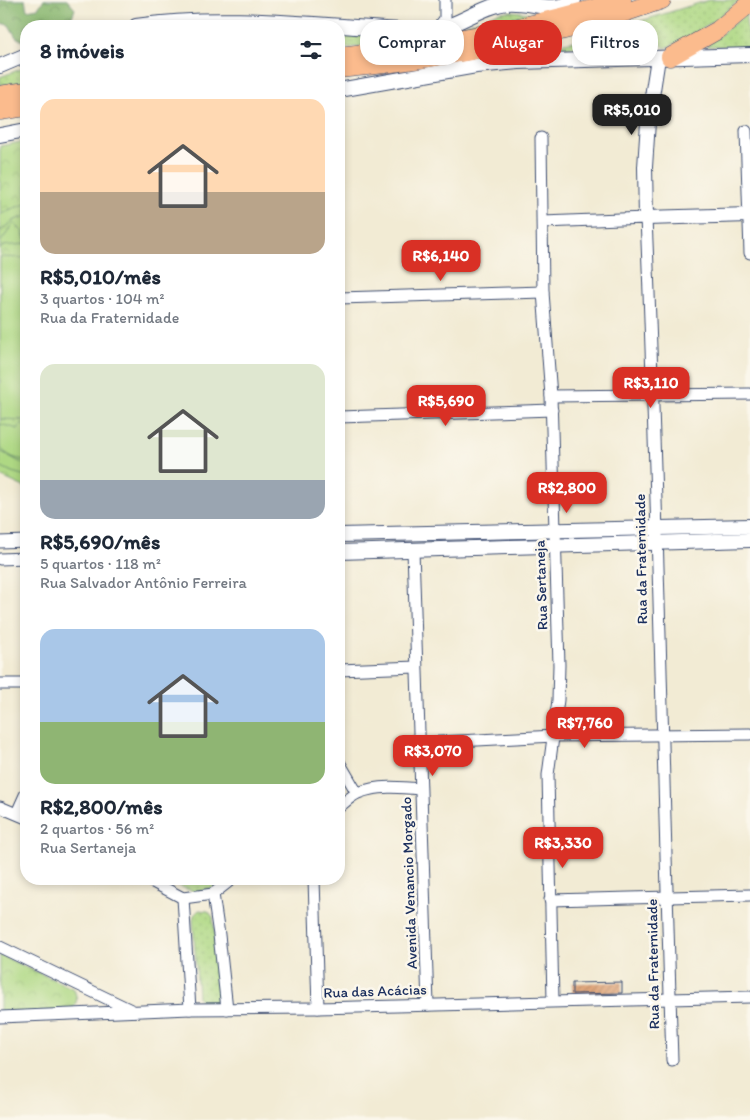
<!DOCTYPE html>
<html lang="pt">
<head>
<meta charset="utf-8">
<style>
  :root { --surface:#fff; --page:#f6f6f7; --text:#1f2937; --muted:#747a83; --accent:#d93025 }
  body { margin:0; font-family:Itim,sans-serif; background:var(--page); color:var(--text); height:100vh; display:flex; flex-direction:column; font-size:19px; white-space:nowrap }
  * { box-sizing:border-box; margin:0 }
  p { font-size:16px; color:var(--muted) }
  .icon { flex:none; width:28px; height:28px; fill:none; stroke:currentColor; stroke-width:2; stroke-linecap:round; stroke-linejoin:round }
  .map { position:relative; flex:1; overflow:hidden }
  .details { position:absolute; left:20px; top:20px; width:325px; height:865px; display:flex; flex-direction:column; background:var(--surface); border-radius:20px; box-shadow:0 2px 8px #0003 }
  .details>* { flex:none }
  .guide { position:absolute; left:360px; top:20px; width:315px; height:45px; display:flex; gap:10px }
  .price { position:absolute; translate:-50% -42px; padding:0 11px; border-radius:10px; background:var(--accent); color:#fff; font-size:16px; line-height:32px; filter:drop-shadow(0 1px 2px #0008) }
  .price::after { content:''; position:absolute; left:50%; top:30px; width:15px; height:11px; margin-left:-8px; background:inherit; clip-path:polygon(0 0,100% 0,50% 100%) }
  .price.on { background:#222; color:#fff }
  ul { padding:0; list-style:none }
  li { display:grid; align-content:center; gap:10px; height:265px; padding:0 20px }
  li span { display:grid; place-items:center; height:155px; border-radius:15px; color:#555 }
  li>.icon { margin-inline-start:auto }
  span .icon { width:90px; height:90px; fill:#fffc; stroke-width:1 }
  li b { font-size:21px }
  h2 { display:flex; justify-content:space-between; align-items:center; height:60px; padding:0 20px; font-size:21px }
  .chip { padding:0 18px; border-radius:20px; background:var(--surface); box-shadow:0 2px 8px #0003; font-size:18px; line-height:45px }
  .chip.on { background:var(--accent); color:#fff }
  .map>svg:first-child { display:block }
  .grass { fill:url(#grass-dots); stroke:#648470 }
  .forest { fill:url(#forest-crowns); stroke:#527468 }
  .park { fill:url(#park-crowns); stroke:#648470 }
  .pitch { fill:#aed883; stroke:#648470 }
  .building { fill:url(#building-hatch) }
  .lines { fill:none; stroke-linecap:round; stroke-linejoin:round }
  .minor-casing { stroke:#3b4b70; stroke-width:13 }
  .tertiary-casing { stroke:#3b4b70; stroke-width:16 }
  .primary-casing { stroke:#3b4b70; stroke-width:19 }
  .minor { stroke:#fff; stroke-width:11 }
  .tertiary { stroke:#fff; stroke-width:14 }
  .primary { stroke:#fbbb8d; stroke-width:18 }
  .labels { text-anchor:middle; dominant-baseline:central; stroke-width:5; stroke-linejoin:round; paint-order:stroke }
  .street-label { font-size:15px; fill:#1b2f5e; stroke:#fbf7ec }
</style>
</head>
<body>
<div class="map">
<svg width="750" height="1120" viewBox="0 0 750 1120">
  <defs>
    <pattern id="grass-dots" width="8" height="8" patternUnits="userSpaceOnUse" patternTransform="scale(1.25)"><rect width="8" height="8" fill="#aed883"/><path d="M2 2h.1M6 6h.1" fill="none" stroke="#95ba74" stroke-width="1.8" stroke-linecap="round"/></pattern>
    <pattern id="forest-crowns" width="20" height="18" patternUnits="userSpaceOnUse" patternTransform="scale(1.25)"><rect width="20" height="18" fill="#8ab871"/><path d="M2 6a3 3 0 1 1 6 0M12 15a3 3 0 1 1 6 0" fill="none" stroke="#709660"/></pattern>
    <pattern id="park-crowns" width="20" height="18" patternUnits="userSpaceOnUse" patternTransform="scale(1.25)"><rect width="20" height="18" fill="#aed883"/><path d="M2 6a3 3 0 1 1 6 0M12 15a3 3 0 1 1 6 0" fill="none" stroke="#95ba74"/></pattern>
    <pattern id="building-hatch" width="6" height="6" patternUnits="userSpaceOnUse" patternTransform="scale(1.25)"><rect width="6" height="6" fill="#dd9d6e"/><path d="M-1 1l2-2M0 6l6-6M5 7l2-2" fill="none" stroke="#b2805e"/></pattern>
  </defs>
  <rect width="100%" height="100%" fill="#fbf7ec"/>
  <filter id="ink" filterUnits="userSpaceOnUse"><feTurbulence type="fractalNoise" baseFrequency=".02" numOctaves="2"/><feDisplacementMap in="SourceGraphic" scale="10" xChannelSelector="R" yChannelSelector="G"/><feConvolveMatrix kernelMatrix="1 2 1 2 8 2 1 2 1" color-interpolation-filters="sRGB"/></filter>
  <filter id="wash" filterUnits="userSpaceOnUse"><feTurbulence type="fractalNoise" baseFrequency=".0096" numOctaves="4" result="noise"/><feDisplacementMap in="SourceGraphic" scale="20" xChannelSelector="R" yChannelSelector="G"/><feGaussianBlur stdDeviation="1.12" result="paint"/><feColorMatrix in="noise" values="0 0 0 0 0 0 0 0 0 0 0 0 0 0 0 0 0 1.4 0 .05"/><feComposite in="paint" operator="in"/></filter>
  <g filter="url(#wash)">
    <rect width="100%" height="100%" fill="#f2ebd4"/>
    <g class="grass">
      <path d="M709 0H740C716 19 694 38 665 48L658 42 567 47 566 50H535L586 38Z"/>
      <polygon points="512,11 528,13 528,15 469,28 469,32 339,49 339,34 396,36 468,24 500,12"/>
      <path d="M746 14C745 26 750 35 750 47L706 46Z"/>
      <polygon points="26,67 26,82 0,85 0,77"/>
      <path d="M163 879H226C197 900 194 891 163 879Z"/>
      <polygon points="199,910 208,911 213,917 220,996 218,1001 212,1006 202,1004 198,997 193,920 194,915"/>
    </g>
    <polygon class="forest" points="0,0 25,0 27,10 38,8 44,0 67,0 75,9 70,22 61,26 26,26 26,41 24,42 16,37 9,25 0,23"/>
    <g class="park">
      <polygon points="26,141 26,488 0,476 0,146"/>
      <polygon points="0,955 74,989 77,999 73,1011 0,1015"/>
    </g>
    <g class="pitch">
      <polygon points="26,204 26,216 15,220 0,231 0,215 11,209"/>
      <polygon points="14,223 23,232 26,244 2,246 3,247 0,249 0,243"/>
      <polygon points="0,257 26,258 26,420 0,419"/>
      <path d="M21 423 26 426V460C15 459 7 456 0 447V424L18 429Z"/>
      <polygon points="0,451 18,461 26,464 26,476 12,472 0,466"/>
    </g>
    <g id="blocks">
      <polygon class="building" points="622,982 622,993 572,994 572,983"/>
    </g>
  </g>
  <g filter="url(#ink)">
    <use href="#blocks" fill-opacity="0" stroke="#3b4b70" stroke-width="1"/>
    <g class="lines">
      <g class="minor-casing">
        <g id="minor">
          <polyline points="436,30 445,19 445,0"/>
          <polyline points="746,131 750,253"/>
          <polyline points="541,138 543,292 551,396 559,665 558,700 548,775 553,1001"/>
          <path d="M543 222 646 218C658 498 663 779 672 1060"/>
          <polyline points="339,298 543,292"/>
          <polyline points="551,396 750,394"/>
          <polyline points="339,417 552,410"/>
          <polyline points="0,542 26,541"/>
          <polyline points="413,550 428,1005"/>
          <polyline points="0,559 26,558"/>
          <polyline points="339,670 416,667"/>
          <polyline points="0,684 26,684"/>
          <polyline points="420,743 554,736 750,734"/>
          <polyline points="339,762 357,793"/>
          <polyline points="0,807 26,818"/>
          <path d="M339 807C345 802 351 796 358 793 377 785 400 787 420 789"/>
          <polyline points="17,813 26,793"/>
          <polyline points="147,879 183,898 213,894"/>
          <polyline points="314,879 318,1008"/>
          <polyline points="213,894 219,935 227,1009"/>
          <polyline points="213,894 232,879"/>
          <polyline points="183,898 190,1009"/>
          <polyline points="550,900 750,895"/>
          <polyline points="0,947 133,1011"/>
          <polyline points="0,1017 190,1009 318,1008 750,997"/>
        </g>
      </g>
      <g class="tertiary-casing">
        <g id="tertiary">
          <path d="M136 26C230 12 326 27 420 31 425 31 430 31 435 30 460 25 482 6 507 3 529 1 556 15 574 0"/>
          <polyline points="658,58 648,122 645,167 646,218 750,215"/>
          <polyline points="0,66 26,55"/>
          <polyline points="339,90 476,66 519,62 750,55"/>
          <polyline points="0,135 26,130"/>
          <polyline points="339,535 750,526"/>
          <polyline points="339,552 750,540"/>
        </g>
      </g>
      <g class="primary-casing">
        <g id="primary">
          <path d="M339 56C434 45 530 29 622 0"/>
          <polyline points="670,57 718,30 750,3"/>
          <path d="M339 69C448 59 559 37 662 0"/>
          <polyline points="0,95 26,91"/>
          <polyline points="0,111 26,107"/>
        </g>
      </g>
      <use href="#minor" class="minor"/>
      <use href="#tertiary" class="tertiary"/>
      <use href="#primary" class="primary"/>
    </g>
  </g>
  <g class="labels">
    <g class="street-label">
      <text transform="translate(641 559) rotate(-91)">Rua da Fraternidade</text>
      <text transform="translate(541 585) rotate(-92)">Rua Sertaneja</text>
      <text transform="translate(409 883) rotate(-92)">Avenida Venancio Morgado</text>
      <text transform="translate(653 964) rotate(-91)">Rua da Fraternidade</text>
      <text transform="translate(375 991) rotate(-2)">Rua das Acácias</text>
    </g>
  </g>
</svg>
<b class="price on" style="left:632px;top:136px">R$5,010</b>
<b class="price" style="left:441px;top:282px">R$6,140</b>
<b class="price" style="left:651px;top:409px">R$3,110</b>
<b class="price" style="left:446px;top:427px">R$5,690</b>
<b class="price" style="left:567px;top:514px">R$2,800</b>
<b class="price" style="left:585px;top:749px">R$7,760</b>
<b class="price" style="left:433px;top:777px">R$3,070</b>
<b class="price" style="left:563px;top:869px">R$3,330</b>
<div class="guide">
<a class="chip">Comprar</a>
<a class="chip on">Alugar</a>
<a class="chip">Filtros</a>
</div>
<section class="details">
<h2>8 imóveis<svg class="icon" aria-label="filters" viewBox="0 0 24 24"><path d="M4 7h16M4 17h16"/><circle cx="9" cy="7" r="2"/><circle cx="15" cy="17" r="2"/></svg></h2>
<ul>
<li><span style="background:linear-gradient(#ffd9b3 60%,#b9a48a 0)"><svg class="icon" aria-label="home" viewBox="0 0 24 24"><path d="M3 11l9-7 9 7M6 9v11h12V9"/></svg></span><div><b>R$5,010/mês</b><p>3 quartos · 104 m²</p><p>Rua da Fraternidade</p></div></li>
<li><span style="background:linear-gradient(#dfe7d0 75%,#9aa5b1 0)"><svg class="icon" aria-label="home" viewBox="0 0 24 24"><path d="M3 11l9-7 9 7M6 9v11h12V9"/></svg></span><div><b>R$5,690/mês</b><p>5 quartos · 118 m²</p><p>Rua Salvador Antônio Ferreira</p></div></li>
<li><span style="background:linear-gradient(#a9c7e8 60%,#8fb573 0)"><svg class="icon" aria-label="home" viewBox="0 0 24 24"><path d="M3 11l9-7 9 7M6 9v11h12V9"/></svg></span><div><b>R$2,800/mês</b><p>2 quartos · 56 m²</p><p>Rua Sertaneja</p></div></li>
</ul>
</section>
</div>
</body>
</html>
